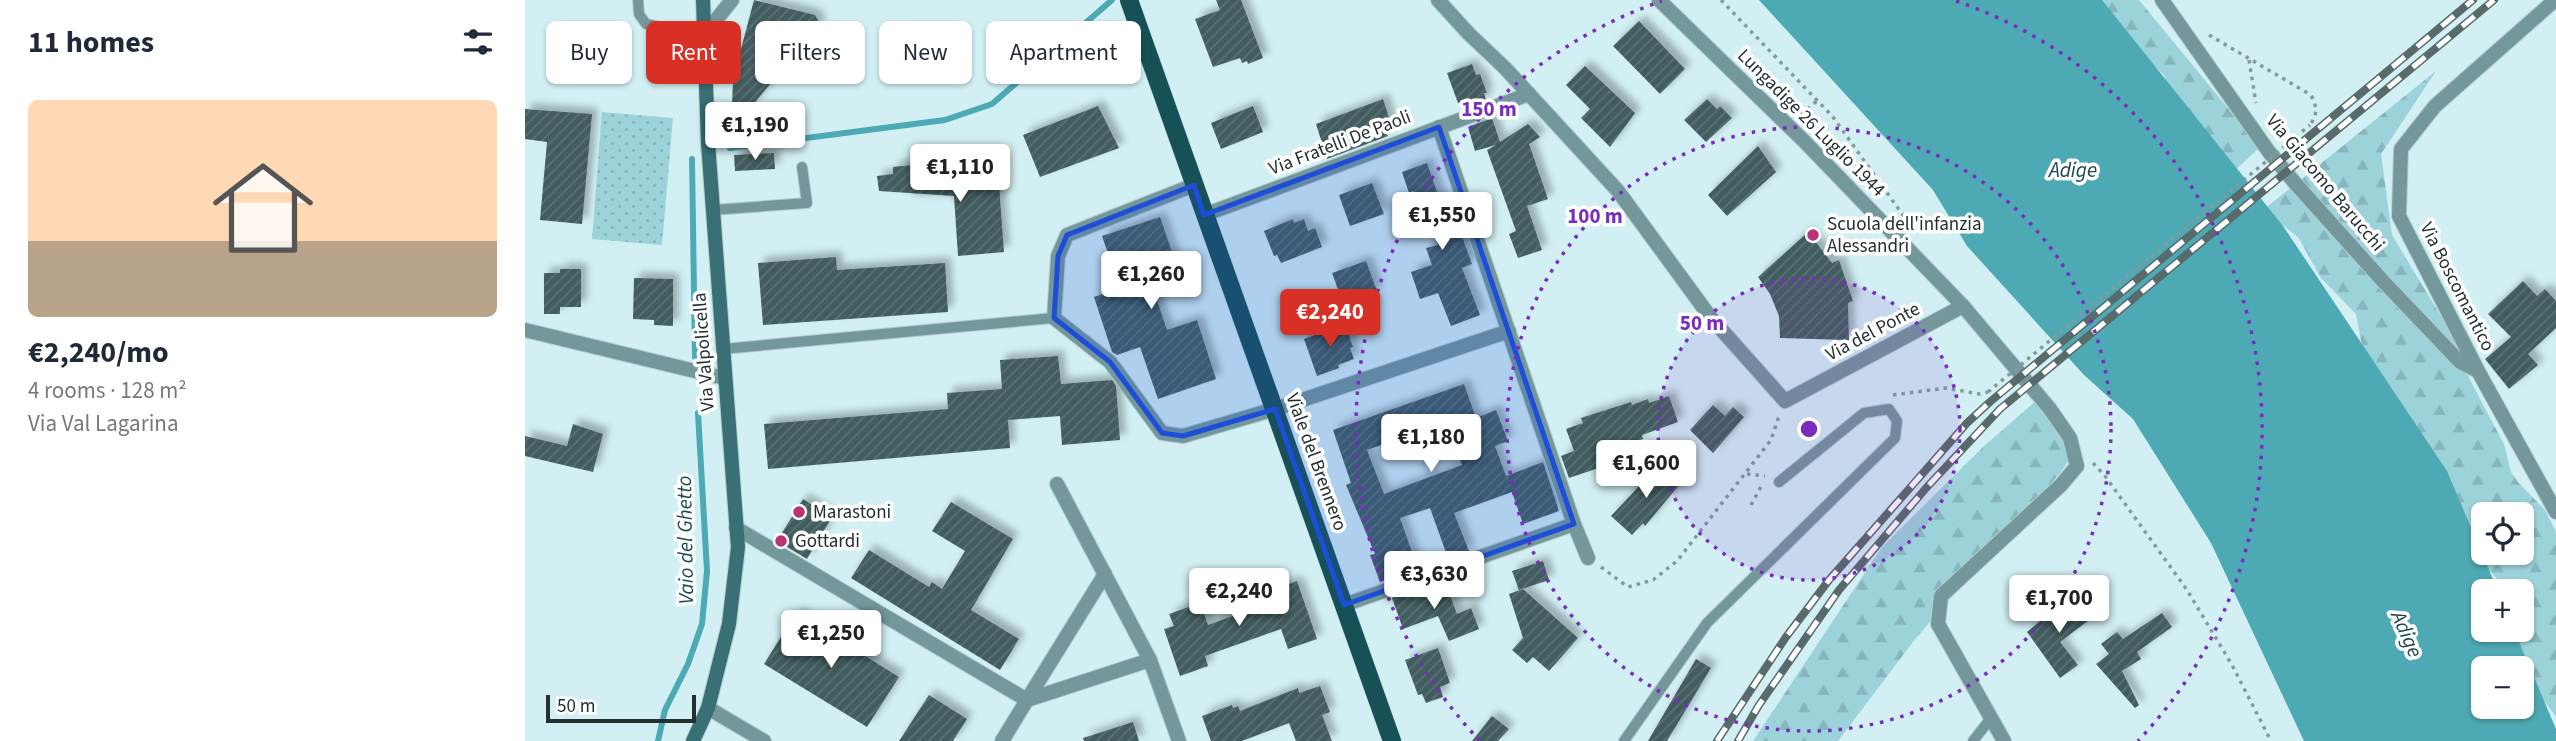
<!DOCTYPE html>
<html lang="en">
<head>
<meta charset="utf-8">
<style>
  :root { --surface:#fff; --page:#f6f6f7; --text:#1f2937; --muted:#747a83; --accent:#d93025 }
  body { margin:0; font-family:"Source Sans 3",sans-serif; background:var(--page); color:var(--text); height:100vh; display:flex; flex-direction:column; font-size:26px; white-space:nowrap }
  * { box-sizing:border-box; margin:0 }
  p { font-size:23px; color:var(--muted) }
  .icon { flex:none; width:38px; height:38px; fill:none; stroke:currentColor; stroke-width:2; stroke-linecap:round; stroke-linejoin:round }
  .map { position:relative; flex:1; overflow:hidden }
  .panel { display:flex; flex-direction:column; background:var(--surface); width:525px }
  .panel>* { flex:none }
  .guide { position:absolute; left:21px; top:21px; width:665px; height:63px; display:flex; gap:14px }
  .controls { position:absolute; left:1946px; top:502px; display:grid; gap:14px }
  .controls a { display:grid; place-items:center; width:63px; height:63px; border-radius:10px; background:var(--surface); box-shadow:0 2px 5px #0004; font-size:35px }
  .scale { position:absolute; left:21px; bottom:18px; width:150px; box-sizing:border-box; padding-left:7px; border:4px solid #242f30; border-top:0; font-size:19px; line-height:24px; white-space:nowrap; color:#242f30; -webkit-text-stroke:5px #fff; paint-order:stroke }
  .price { position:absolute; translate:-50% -60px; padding:0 16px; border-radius:7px; background:#fff; color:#222; font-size:23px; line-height:46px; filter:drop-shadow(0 2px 4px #0008) }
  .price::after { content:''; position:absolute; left:50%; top:42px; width:21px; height:16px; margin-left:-10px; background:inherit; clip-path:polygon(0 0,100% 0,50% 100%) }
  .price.on { background:var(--accent); color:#fff }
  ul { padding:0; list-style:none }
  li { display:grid; align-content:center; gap:14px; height:371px; padding:0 28px }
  li span { display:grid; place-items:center; height:217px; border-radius:10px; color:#555 }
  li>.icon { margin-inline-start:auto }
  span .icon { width:126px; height:126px; fill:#fffc; stroke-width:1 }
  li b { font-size:30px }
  h2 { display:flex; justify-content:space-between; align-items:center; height:84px; padding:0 28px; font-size:30px }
  .pill { padding:0 24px; border-radius:10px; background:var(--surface); box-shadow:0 2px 5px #0004; font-size:24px; line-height:63px }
  .pill.on { background:var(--accent); color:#fff }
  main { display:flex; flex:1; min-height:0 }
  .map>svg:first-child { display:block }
  .forest { fill:url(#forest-firs); fill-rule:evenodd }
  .park { fill:url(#park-dots) }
  .water { fill:#4da9b3; fill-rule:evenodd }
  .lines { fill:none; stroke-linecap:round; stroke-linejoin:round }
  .stream { stroke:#4da9b3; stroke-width:6 }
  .building { fill:url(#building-hatch); fill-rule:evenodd; filter:url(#shadow) }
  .service-casing { stroke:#b3cdd1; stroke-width:12 }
  .minor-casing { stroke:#b3cdd1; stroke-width:16 }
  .secondary-casing { stroke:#b3cdd1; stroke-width:16 }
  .primary-casing { stroke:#b3cdd1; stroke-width:19 }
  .path { stroke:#859a9d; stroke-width:3.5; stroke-dasharray:3.5 5; stroke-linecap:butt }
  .service { stroke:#74979c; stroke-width:10 }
  .minor { stroke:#74979c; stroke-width:14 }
  .secondary { stroke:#387076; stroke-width:14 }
  .primary { stroke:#165158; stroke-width:18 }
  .rail-casing { stroke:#596a6c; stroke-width:8 }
  .rail { stroke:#fff; stroke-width:5; stroke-dasharray:16; stroke-linecap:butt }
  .path-bridge { stroke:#859a9d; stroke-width:3.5; stroke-dasharray:3.5 5; stroke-linecap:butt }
  .marked { fill:#1d4ed8; fill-opacity:0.2; stroke:#1d4ed8; stroke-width:5; stroke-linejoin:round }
  .ring { fill:none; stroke:#7b2cbf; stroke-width:3.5; stroke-dasharray:3.5 7 }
  .poi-dot { fill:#b93273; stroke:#fff; stroke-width:2.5 }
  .labels { text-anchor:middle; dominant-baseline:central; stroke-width:7; stroke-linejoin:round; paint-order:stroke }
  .street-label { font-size:19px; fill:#242f30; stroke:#fff }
  .poi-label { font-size:19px; fill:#242f30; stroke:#fff; text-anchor:start }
  .water-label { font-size:21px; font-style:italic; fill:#1d474c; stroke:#fff }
  .centre { fill:#7b2cbf; stroke:#fff; stroke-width:3.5 }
  .ring-label { font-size:21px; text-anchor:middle; font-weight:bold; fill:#7b2cbf; stroke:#fff; stroke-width:7; stroke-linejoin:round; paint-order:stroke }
</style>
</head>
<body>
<main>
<section class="panel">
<h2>11 homes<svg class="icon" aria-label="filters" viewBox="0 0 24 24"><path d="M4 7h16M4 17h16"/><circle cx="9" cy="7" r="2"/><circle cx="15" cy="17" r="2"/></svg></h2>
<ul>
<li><span style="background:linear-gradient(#ffd9b3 65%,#b9a48a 0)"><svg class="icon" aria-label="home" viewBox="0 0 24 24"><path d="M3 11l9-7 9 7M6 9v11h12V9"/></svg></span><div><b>€2,240/mo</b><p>4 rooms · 128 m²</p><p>Via Val Lagarina</p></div></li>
</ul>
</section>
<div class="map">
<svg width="2031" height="741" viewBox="0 0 2031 741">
  <defs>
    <pattern id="forest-firs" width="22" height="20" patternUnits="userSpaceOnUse" patternTransform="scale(1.75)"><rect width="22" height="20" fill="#9cd3da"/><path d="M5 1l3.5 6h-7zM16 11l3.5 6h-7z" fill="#86b5bb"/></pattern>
    <pattern id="park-dots" width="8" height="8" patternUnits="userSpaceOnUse" patternTransform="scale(1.75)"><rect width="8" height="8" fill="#9cd3da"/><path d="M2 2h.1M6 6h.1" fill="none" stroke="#86b5bb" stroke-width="1.8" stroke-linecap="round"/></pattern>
    <pattern id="building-hatch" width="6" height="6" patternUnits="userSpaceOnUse" patternTransform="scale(1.75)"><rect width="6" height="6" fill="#435d60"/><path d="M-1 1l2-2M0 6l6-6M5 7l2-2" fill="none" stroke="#5b7173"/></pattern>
    <filter id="shadow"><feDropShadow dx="6" dy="-6" stdDeviation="3.5" flood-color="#0004"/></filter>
  </defs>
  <rect width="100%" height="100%" fill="#d2f0f4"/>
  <g class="forest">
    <polygon points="1567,0 1614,0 1735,147 1706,174 1647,95 1639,75 1630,66 1620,61"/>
    <path d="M1911 71 1856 154 1867 235 1928 336 1944 378 1979 444 1986 472 1993 482 2020 510 2031 532V717L2021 703 2001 689 1997 668 1977 645 1990 630H1997V592L1975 591 1973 580 1929 531 1851 388 1836 341 1831 314 1796 278 1773 237 1738 210ZM1958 514H1997V553H1958Z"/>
    <polygon points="1513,399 1552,448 1536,472 1391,638 1313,741 1228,741 1357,547 1459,446"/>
  </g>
  <polygon class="park" points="77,112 148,118 137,245 67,239"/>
  <path class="water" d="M1234 0H1577L1758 226 1922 471 1973 591 1958 592V630H1989L2031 729V741H1779L1686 543 1608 419 1559 375 1442 246 1408 190ZM1958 668H1997V707H1958Z"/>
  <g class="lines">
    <g class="stream">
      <polyline points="205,148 420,120 467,104 587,0"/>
      <polyline points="167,159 170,357"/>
      <polyline points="133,741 140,710 163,664 177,624 182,571 173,413"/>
    </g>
  </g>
  <g class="building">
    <polygon points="229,0 290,15 295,24 226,107 207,106 208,79"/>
    <polygon points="691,0 716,0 738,58 723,64 722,61 717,63 715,58 688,67 670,19 695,10"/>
    <polygon points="1114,21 1160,69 1135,94 1088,46"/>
    <polygon points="947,64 951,75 955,74 962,93 959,93 961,100 937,109 935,102 933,103 922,73"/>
    <polygon points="1060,66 1110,113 1085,147 1056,118 1065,109 1041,85"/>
    <polygon points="858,99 866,124 859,126 863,136 802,159 791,124"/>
    <polygon points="1182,99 1192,109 1195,106 1207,118 1181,142 1159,120"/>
    <polygon points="573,106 594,148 515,177 498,135"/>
    <polygon points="728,106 738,132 696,149 686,123"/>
    <polygon points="0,109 67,114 57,224 15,220 22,142 0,139"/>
    <polygon points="967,118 975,142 1003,124 1015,137 1004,144 1023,199 1002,206 1017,250 993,258 984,234 991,231 962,150 971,145 950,151 943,127"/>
    <polygon points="1233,146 1251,172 1202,216 1183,195"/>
    <polygon points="249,153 250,169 210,171 209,155"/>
    <polygon points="902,163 918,209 926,206 947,264 937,268 955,315 926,326 913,293 895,299 886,272 907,265 901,248 913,245 897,200 892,202 888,191 884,193 877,172"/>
    <polygon points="387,165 387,176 473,170 479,252 433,256 429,196 354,191 352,176 368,174 368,167"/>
    <polygon points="847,183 859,214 825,226 814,195"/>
    <polygon points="635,217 655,275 627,285 642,330 672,320 691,379 633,399 615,347 592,355 587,352 569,297 595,288 577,236"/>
    <polygon points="768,219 769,223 779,219 783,231 790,228 797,247 756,263 752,255 749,256 739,231"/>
    <polygon points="1283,232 1307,263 1314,260 1328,301 1323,303 1324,340 1255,338 1254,316 1245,294 1233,277"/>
    <polygon points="311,257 312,270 420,263 423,312 238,325 233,263"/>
    <polygon points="841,261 852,291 818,303 807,273"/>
    <polygon points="35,269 56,269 56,307 35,307 35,314 19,314 19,273 35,273"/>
    <polygon points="109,278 148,279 148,326 129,325 129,320 108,319"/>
    <polygon points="1998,281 2012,296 2020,289 2031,301 2031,328 2003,354 2013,365 1984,389 1960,359 1986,337 1963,314"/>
    <polygon points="820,324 828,347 825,348 829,359 813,365 814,368 792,376 779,339"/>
    <polygon points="533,356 536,384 587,380 591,386 595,440 537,445 535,416 483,420 485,448 243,469 239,424 423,409 422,393 477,389 475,360"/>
    <path d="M939 384 951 418 971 410 983 441 970 446 981 476 1018 462 1034 511 998 524 987 492 929 513 944 551 923 558 905 508 875 518 893 569 855 582 845 555 850 554 821 485 826 483 808 430ZM921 422 937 465 859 494 842 450Z"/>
    <polygon points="1144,396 1153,422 1117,435 1118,439 1099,445 1103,458 1044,478 1036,456 1049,451 1041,429 1058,423 1056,418 1106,402 1107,405 1123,399 1124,403"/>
    <polygon points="1188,405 1200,416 1208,407 1219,417 1188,453 1165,430"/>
    <polygon points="48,424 78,434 68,472 0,456 0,436 42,446"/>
    <polygon points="1134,465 1155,484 1120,526 1118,523 1107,535 1086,516"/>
    <polygon points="278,499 307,517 282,559 252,541"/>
    <polygon points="426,502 488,539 446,610 494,639 475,670 326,578 344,550 404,587 407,582 417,589 440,551 407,531"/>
    <polygon points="1018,561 1024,580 994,590 987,571"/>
    <polygon points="772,581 792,639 763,649 756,629 680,656 683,666 655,676 639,629 649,626 644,614 675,603 683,625 735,606 731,597"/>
    <polygon points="921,585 932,614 946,608 954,629 924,641 913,616 878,629 867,598 899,587 901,592"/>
    <polygon points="998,589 1053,638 1024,671 1008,657 1002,663 987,650 998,638 984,594"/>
    <polygon points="1546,596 1564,620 1535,642 1553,665 1535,678 1502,632"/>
    <polygon points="271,613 374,677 342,727 239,664"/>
    <polygon points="1637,613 1647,627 1612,652 1616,659 1597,671 1614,705 1610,708 1571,664 1584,654 1576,644 1592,632 1598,639"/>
    <polygon points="913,648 925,683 915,687 918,697 901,703 897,694 893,695 880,660"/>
    <polygon points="1171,659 1186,668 1142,741 1123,741"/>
    <polygon points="795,686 805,712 797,715 807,741 771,741 764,723 717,741 686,741 677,716 707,705 708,708 713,706 715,711 773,688 774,693"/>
    <polygon points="404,695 442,719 428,741 374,741"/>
    <polygon points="967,716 984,729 973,741 947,741"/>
    <polygon points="608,722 614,741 559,741 558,738"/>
  </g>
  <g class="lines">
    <g class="service-casing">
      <g id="service">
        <polyline points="113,0 114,14 121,24 178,36"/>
        <polyline points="188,210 282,203 277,167"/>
        <polyline points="198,349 529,318"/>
        <polyline points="1099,741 1182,623 1370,438 1372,421 1364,409 1339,413 1254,482"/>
        <polyline points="1448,741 1466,718"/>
      </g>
    </g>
    <g class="minor-casing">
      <g id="minor">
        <polyline points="913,0 944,34 980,68 1093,191 1186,318 1260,401 1438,306"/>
        <polyline points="1134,0 1279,141 1438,306 1525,409 1545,438 1552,466 1536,485 1416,596 1413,624 1479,741"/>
        <polyline points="1637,0 1744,152 1770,183 1856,279 1935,362 1953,371"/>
        <polyline points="2030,0 1910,106 1876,149 1874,216 1953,371 2031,512"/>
        <polyline points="178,36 207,0"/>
        <polyline points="914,127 1049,524 1063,558"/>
        <polyline points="669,185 542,235 533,256 529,318 585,362 637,433 658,436 750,409 984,331"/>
        <polyline points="679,215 1004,94"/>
        <polyline points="0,330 199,378"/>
        <polyline points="532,484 625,660 654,741"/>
        <polyline points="211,528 502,700 580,574"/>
        <polyline points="819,605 1049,524"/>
        <polyline points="183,708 239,741"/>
        <polyline points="477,741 502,700 625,660"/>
      </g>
    </g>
    <g class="secondary-casing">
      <polyline id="secondary" points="168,741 183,708 204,624 213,547 183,143 178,0"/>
    </g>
    <g class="primary-casing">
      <polyline id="primary" points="604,0 867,741"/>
    </g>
    <g class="path">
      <polyline points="1196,0 1308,117 1385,225"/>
      <path d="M1684 35 1786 95C1792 107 1793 113 1785 125"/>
      <polyline points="1724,60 1731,103"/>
      <polyline points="1276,115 1293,100"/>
      <polyline points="1368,395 1421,388 1454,394 1463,392"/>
      <polyline points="1568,463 1580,476 1662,590 1707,665 1746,741"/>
      <polyline points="1222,474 1240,476"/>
      <polyline points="1226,505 1238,483"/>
      <polyline points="1076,567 1103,587 1128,580 1152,561 1246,440 1254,416"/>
    </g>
    <use href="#service" class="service"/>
    <use href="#minor" class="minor"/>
    <use href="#secondary" class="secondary"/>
    <use href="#primary" class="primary"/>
    <g class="rail-casing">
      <g id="rail">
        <polyline points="1192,741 1261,637 1304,580 1442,423 1466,401 1948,0"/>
        <polyline points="1213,741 1234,705 1314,590 1402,487 1475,409 1969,0"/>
      </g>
    </g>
    <use href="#rail" class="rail"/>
    <polyline class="path-bridge" points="1463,392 1785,125"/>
  </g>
  <path class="marked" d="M914 127 1049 524 819 605 750 409 658 436 637 433 585 362 529 318 533 256 542 235 669 185 679 215Z"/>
  <circle cx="1284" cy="429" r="151" fill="#7b2cbf" fill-opacity=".12"/>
  <g class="ring">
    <circle cx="1284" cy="429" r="151"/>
    <circle cx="1284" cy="429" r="302"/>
    <path d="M955 741A453 453 0 0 1 1137 1M1431 1A453 453 0 0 1 1613 741"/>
  </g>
  <g class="poi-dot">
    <circle cx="1288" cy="235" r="7"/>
    <circle cx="274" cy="512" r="7"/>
    <circle cx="256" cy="541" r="7"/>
  </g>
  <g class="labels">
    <g class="street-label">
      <text transform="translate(1286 123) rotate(45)">Lungadige 26 Luglio 1944</text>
      <text transform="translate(815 143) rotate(-21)">Via Fratelli De Paoli</text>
      <text transform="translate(1800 183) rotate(50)">Via Giacomo Barucchi</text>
      <text transform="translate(1932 287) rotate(63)">Via Boscomantico</text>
      <text transform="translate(1348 332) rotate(-28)">Via del Ponte</text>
      <text transform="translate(179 352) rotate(-94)">Via Valpolicella</text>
      <text transform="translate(791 462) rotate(70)">Viale del Brennero</text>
    </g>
    <g class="poi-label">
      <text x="1302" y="224">Scuola dell'infanzia<tspan x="1302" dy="22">Alessandri</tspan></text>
      <text x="288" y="512">Marastoni</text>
      <text x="270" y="541">Gottardi</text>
    </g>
    <g class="water-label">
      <text x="1548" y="170">Adige</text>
      <text transform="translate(160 540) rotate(-91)">Vaio del Ghetto</text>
      <text transform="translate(1882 634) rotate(66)">Adige</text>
    </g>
  </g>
  <circle cx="1284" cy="429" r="10" class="centre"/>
  <g class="ring-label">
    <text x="964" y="116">150 m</text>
    <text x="1070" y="223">100 m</text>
    <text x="1177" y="330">50 m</text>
  </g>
</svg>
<div class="controls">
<a><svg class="icon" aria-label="locate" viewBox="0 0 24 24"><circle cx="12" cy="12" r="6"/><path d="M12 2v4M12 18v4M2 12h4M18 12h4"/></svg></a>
<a>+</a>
<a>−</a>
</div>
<div class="scale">50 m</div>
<b class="price" style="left:230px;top:162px">€1,190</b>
<b class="price" style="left:435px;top:204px">€1,110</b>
<b class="price" style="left:917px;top:252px">€1,550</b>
<b class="price" style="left:626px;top:311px">€1,260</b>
<b class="price on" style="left:805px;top:349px">€2,240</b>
<b class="price" style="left:906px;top:474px">€1,180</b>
<b class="price" style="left:1121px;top:500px">€1,600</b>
<b class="price" style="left:909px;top:611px">€3,630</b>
<b class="price" style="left:714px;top:628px">€2,240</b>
<b class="price" style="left:1534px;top:635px">€1,700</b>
<b class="price" style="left:306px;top:670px">€1,250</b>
<div class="guide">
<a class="pill">Buy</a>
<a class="pill on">Rent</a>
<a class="pill">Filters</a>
<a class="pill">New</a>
<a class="pill">Apartment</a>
</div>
</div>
</main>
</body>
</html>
